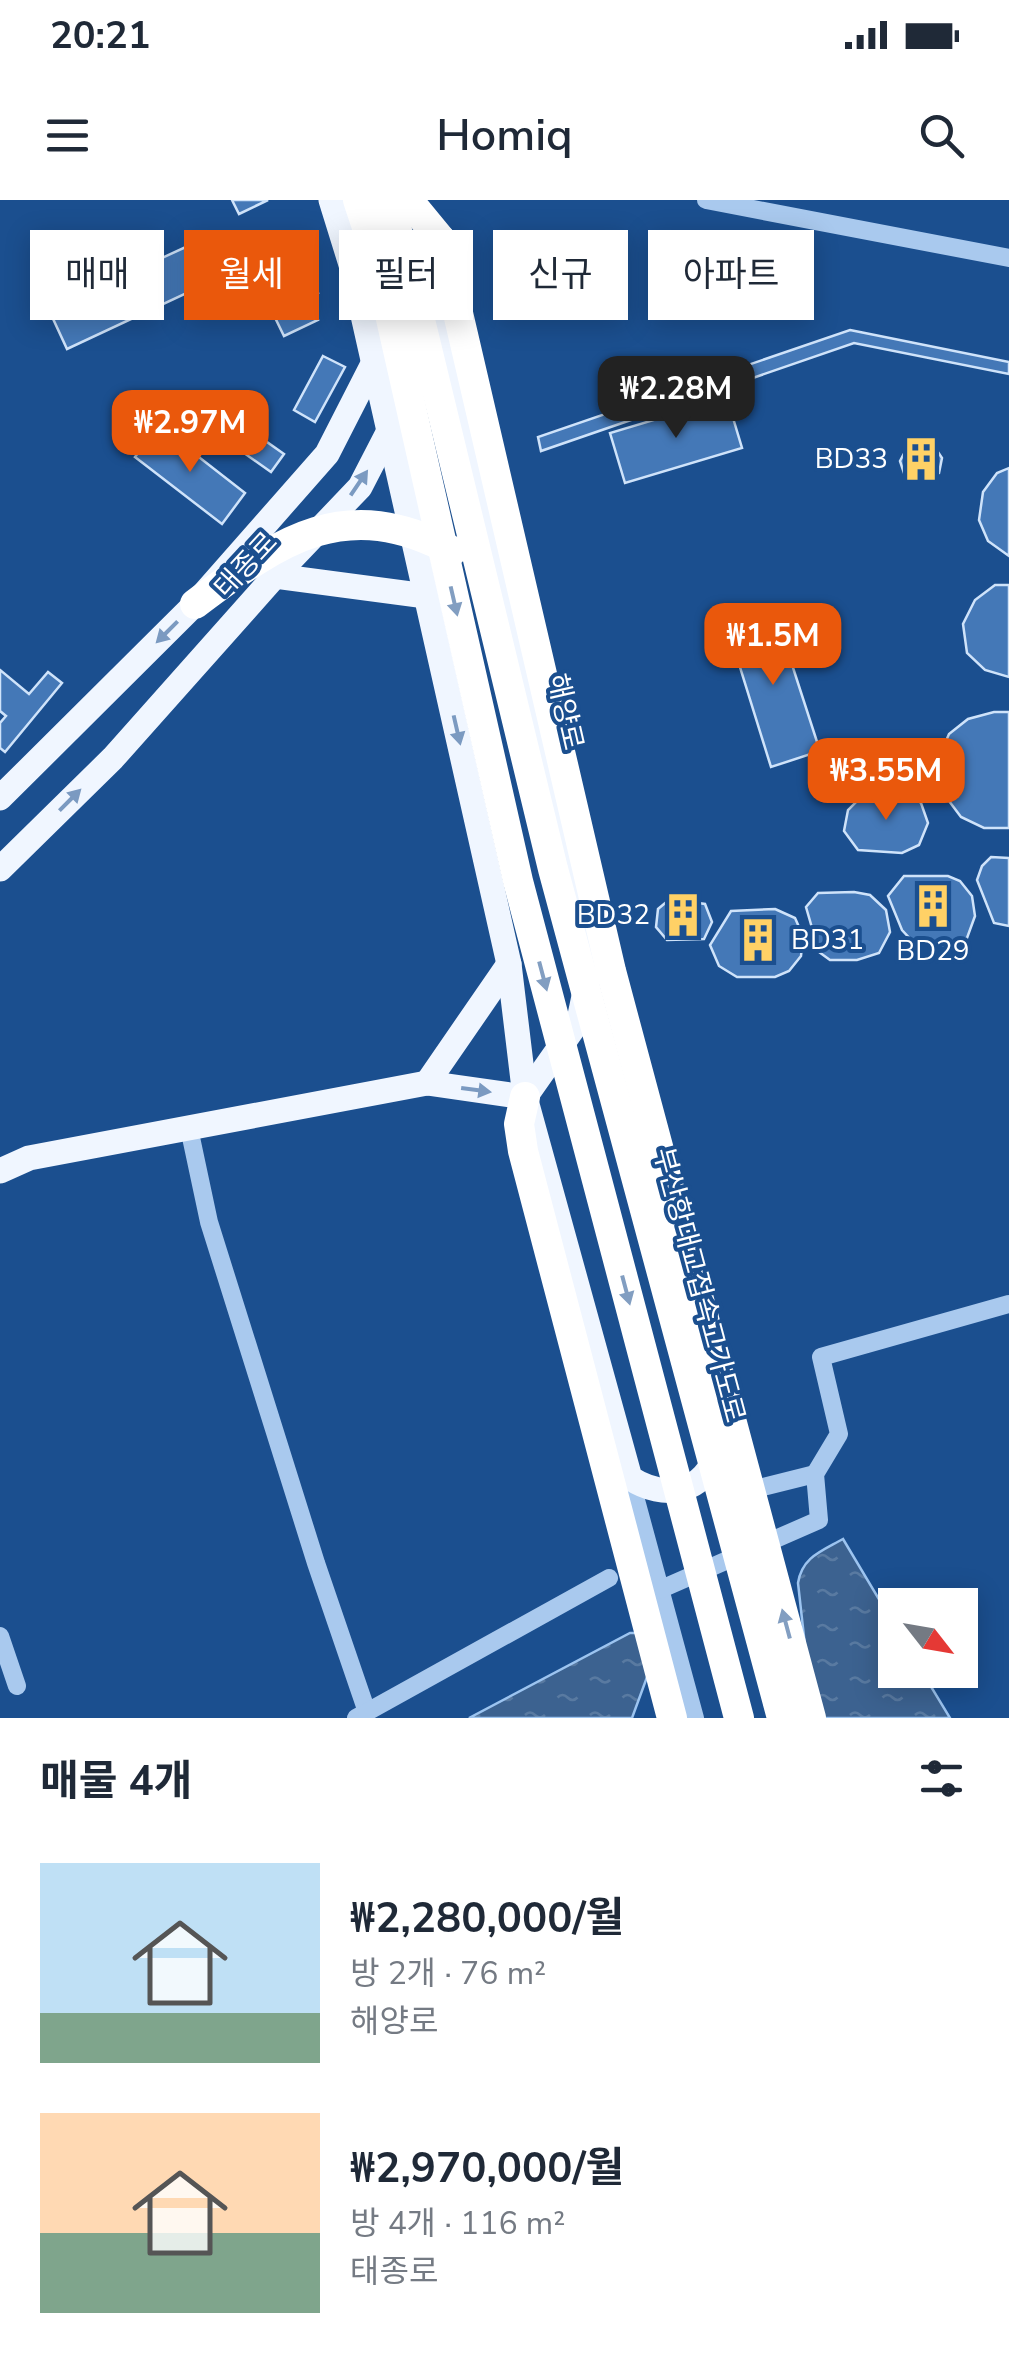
<!DOCTYPE html>
<html lang="ko">
<head>
<meta charset="utf-8">
<style>
  :root { --surface:#fff; --page:#f6f6f7; --text:#1f2937; --muted:#747a83; --accent:#ea580c }
  body { margin:0; font-family:"Nunito Sans","Noto Sans KR",sans-serif; background:var(--page); color:var(--text); height:100vh; display:flex; flex-direction:column; font-size:38px; white-space:nowrap }
  * { box-sizing:border-box; margin:0 }
  p { font-size:32px; color:var(--muted) }
  .icon { flex:none; width:55px; height:55px; fill:none; stroke:currentColor; stroke-width:2; stroke-linecap:round; stroke-linejoin:round }
  .map { position:relative; height:1518px; overflow:hidden }
  .details { display:flex; flex-direction:column; background:var(--surface); flex:1 }
  .details>* { flex:none }
  .hud { position:absolute; left:30px; top:30px; width:950px; height:90px; display:flex; gap:20px }
  .needle { width:65px; rotate:121deg }
  .buttons { position:absolute; left:878px; top:1388px; display:grid; gap:20px }
  .buttons a { display:grid; place-items:center; width:100px; height:100px; border-radius:0px; background:var(--surface); box-shadow:0 5px 25px #0003; font-size:50px }
  .price { position:absolute; translate:-50% -85px; padding:0 22px; border-radius:20px; background:var(--accent); color:#fff; font-size:32px; line-height:65px; filter:drop-shadow(0 2px 5px #0008) }
  .price::after { content:''; position:absolute; left:50%; top:60px; width:30px; height:22px; margin-left:-15px; background:inherit; clip-path:polygon(0 0,100% 0,50% 100%) }
  .price.selected { background:#222; color:#fff }
  ul { padding:0; list-style:none }
  li { display:flex; align-items:center; gap:30px; height:250px; padding:0 40px }
  li span { display:grid; place-items:center; flex:none; width:280px; height:200px; border-radius:0px; color:#555 }
  li>.icon { margin-inline-start:auto }
  span .icon { width:120px; height:120px; fill:#fffc; stroke-width:1 }
  li b { font-size:42px }
  h2 { display:flex; justify-content:space-between; align-items:center; height:120px; padding:0 40px; font-size:42px }
  .pill { padding:0 35px; border-radius:0px; background:var(--surface); box-shadow:0 5px 25px #0003; font-size:35px; line-height:90px }
  .pill.selected { background:var(--accent); color:#fff }
  .status { display:flex; justify-content:space-between; align-items:center; height:70px; padding:0 50px; background:var(--surface); direction:ltr }
  .status svg { height:28px; fill:currentColor }
  header { display:flex; justify-content:space-between; align-items:center; height:130px; padding:0 40px; background:var(--surface); font-size:45px; font-weight:600 }
  .map>svg:first-child { display:block }
  .water { fill:url(#water-ripples); stroke:#9cc4f0; stroke-width:2.5 }
  .building { fill:#4478b7; stroke:#cfe3fa; stroke-width:2.5 }
  .lines { fill:none; stroke-linecap:round; stroke-linejoin:round }
  .minor { stroke:#a9c9ee; stroke-width:18 }
  .major { stroke:#f0f6ff; stroke-width:25 }
  .highway { stroke:#fff; stroke-width:30 }
  .highway-bridge { stroke:#fff; stroke-width:30 }
  .oneway { fill:#7b9ac1 }
  .oneway2 { fill:#829ec1 }
  .labels { text-anchor:middle; dominant-baseline:central; stroke-width:8; stroke-linejoin:round; paint-order:stroke }
  .poi-label { font-size:28px; fill:#fff; stroke:#1b4f8f; text-anchor:end }
  .street-label { font-size:28px; fill:#fff; stroke:#1b4f8f }
</style>
</head>
<body>
<div class="status"><b>20:21</b><svg viewBox="0 0 49 12"><path d="M0 12V9h3v3zM5 12V6h3v6zM10 12V3h3v9zM15 12V0h3v12zM26 1h20v11H26zM47 4h2v5h-2z"/></svg></div>
<header><svg class="icon" aria-label="menu" viewBox="0 0 24 24"><path d="M4 6h16M4 12h16M4 18h16"/></svg>Homiq<svg class="icon" aria-label="search" viewBox="0 0 24 24"><circle cx="10" cy="10" r="6"/><path d="M15 15l6 6"/></svg></header>
<div class="map">
<svg width="1009" height="1518" viewBox="0 0 1009 1518">
  <defs>
    <pattern id="water-ripples" width="26" height="14" patternUnits="userSpaceOnUse" patternTransform="scale(2.5)"><rect width="26" height="14" fill="#3c6290"/><path d="M2 4q2-2 4 0t4 0M15 11q2-2 4 0t4 0" fill="none" stroke="#597aa1"/></pattern>
  </defs>
  <rect width="100%" height="100%" fill="#1b4f8f"/>
  <g class="water">
    <path d="M843 1339 895 1426V1470H921L950 1518H824L807 1464 798 1383C802 1357 822 1351 843 1339Z"/>
    <polygon points="630,1433 641,1433 650,1469 632,1518 469,1518"/>
  </g>
  <g class="building">
    <polygon points="232,0 268,0 239,14"/>
    <polygon points="201,40 219,78 67,149 49,110"/>
    <polygon points="280,49 291,72 305,65 318,93 308,98 318,120 284,136 249,64"/>
    <polygon points="850,130 1009,162 1009,174 854,143 541,251 538,237"/>
    <polygon points="323,156 345,167 315,222 294,210"/>
    <polygon points="727,198 742,248 625,283 610,233"/>
    <polygon points="240,223 284,254 271,272 227,241"/>
    <polygon points="159,226 245,293 222,324 135,257"/>
    <polygon points="926,243 934,246 942,258 939,273 924,277 905,276 900,261 908,246"/>
    <polygon points="1009,268 1009,356 988,341 979,320 983,292 997,273"/>
    <polygon points="995,385 1009,385 1009,477 985,470 967,453 963,424 975,400"/>
    <polygon points="774,409 820,551 771,567 726,422"/>
    <polygon points="0,470 29,494 48,472 62,483 5,552 0,548 0,523 6,516 0,511"/>
    <polygon points="994,512 1009,512 1009,628 984,628 961,617 943,593 936,564 949,534 968,519"/>
    <polygon points="881,591 911,595 921,603 928,623 919,645 902,653 858,650 844,631 848,610 861,597"/>
    <polygon points="991,657 1009,658 1009,726 994,723 977,680 982,666"/>
    <polygon points="904,676 948,676 960,681 972,696 975,716 967,738 945,745 915,744 902,730 888,696"/>
    <polygon points="854,692 870,695 886,710 890,732 879,753 857,760 830,760 819,752 806,707 818,693"/>
    <polygon points="670,699 705,704 712,722 704,739 667,740 656,727 658,709"/>
    <polygon points="775,709 795,718 803,736 801,756 789,771 775,777 737,777 719,766 710,745 731,711"/>
  </g>
  <g class="lines">
    <g class="minor">
      <polyline points="706,0 1009,58"/>
      <polyline points="189,928 209,1022 316,1363 367,1512 356,1518"/>
      <polyline points="630,1278 695,1518"/>
      <polyline points="743,1292 815,1274"/>
      <polyline points="659,1390 819,1320 815,1274 839,1234 821,1157 1009,1104"/>
      <polyline points="0,1436 17,1486"/>
      <polyline points="367,1512 609,1378"/>
    </g>
    <g class="major">
      <path d="M331 0 353 71 509 764 525 897 630 1278C664 1300 704 1294 717 1252"/>
      <polyline points="413,43 444,128 592,758 579,820 525,897"/>
      <polyline points="275,376 426,396"/>
      <polyline points="0,598 195,404 327,254 374,162"/>
      <polyline points="0,669 113,558 275,376 360,287 392,225"/>
      <polyline points="427,883 509,764"/>
      <polyline points="0,971 29,958 427,883 525,897"/>
    </g>
    <g class="highway">
      <polyline points="408,0 441,40"/>
      <polyline points="525,897 519,924 523,951 672,1518"/>
    </g>
    <g class="highway-bridge">
      <polyline points="358,0 377,57 518,681 739,1518"/>
      <polyline points="388,0 405,58 553,669 782,1518"/>
      <polyline points="441,40 611,771 811,1518"/>
      <path d="M195 404C281 339 346 294 452 351"/>
    </g>
  </g>
  <defs><path id="oneway-solid" d="M-6-.8H1V-3.2L6.5 0L1 3.2V.8H-6Z" transform="scale(2.5)"/></defs>
  <g class="oneway">
    <use href="#oneway-solid" transform="translate(359 283) rotate(-56)"/>
    <use href="#oneway-solid" transform="translate(167 432) rotate(135)"/>
    <use href="#oneway-solid" transform="translate(457 530) rotate(77)"/>
    <use href="#oneway-solid" transform="translate(70 600) rotate(-45)"/>
    <use href="#oneway-solid" transform="translate(476 890) rotate(8)"/>
  </g>
  <g class="oneway2">
    <use href="#oneway-solid" transform="translate(454 401) rotate(77)"/>
    <use href="#oneway-solid" transform="translate(543 776) rotate(75)"/>
    <use href="#oneway-solid" transform="translate(626 1090) rotate(75)"/>
    <use href="#oneway-solid" transform="translate(786 1424) rotate(-105)"/>
  </g>
  <defs>
    <g id="building-bare" transform="scale(3.45)"><path d="M-4-6H4V6H1V3H-1V6H-4ZM-2.5-4.3h1.7v1.8h-1.7ZM.8-4.3h1.7v1.8H.8ZM-2.5-1h1.7V.8h-1.7ZM.8-1h1.7V.8H.8Z" fill="#ffd166" stroke="#1b4f8f" stroke-width="2.5" paint-order="stroke"/></g>
  </defs>
  <g fill-rule="evenodd">
    <use href="#building-bare" x="921" y="259"/>
    <use href="#building-bare" x="933" y="706"/>
    <use href="#building-bare" x="683" y="715"/>
    <use href="#building-bare" x="758" y="740"/>
  </g>
  <g class="labels">
    <g class="poi-label">
      <text x="888" y="259">BD33</text>
      <text x="650" y="715">BD32</text>
      <text x="791" y="740" text-anchor="start">BD31</text>
      <text x="933" y="751" text-anchor="middle">BD29</text>
    </g>
    <g class="street-label">
      <text transform="translate(246 365) rotate(-47)">태종로</text>
      <text transform="translate(565 512) rotate(77)">해양로</text>
      <text transform="translate(699 1085) rotate(75)">부산항대교접속고가도로</text>
    </g>
  </g>
</svg>
<div class="buttons">
<a><svg class="needle" viewBox="-14 -14 28 28"><path d="M0-13l5 13h-10z" fill="#e53935"/><path d="M0 13l5-13h-10z" fill="#747a83"/></svg></a>
</div>
<b class="price selected" style="left:676px;top:241px">₩2.28M</b>
<b class="price" style="left:190px;top:275px">₩2.97M</b>
<b class="price" style="left:773px;top:488px">₩1.5M</b>
<b class="price" style="left:886px;top:623px">₩3.55M</b>
<div class="hud">
<a class="pill">매매</a>
<a class="pill selected">월세</a>
<a class="pill">필터</a>
<a class="pill">신규</a>
<a class="pill">아파트</a>
</div>
</div>
<section class="details">
<h2>매물 4개<svg class="icon" aria-label="filters" viewBox="0 0 24 24"><path d="M4 7h16M4 17h16"/><circle cx="9" cy="7" r="2"/><circle cx="15" cy="17" r="2"/></svg></h2>
<ul>
<li><span style="background:linear-gradient(#bfe0f5 75%,#7fa58c 0)"><svg class="icon" aria-label="home" viewBox="0 0 24 24"><path d="M3 11l9-7 9 7M6 9v11h12V9"/></svg></span><div><b>₩2,280,000/월</b><p>방 2개 · 76 m²</p><p>해양로</p></div></li>
<li><span style="background:linear-gradient(#ffd9b3 60%,#7fa58c 0)"><svg class="icon" aria-label="home" viewBox="0 0 24 24"><path d="M3 11l9-7 9 7M6 9v11h12V9"/></svg></span><div><b>₩2,970,000/월</b><p>방 4개 · 116 m²</p><p>태종로</p></div></li>
</ul>
</section>
</body>
</html>
